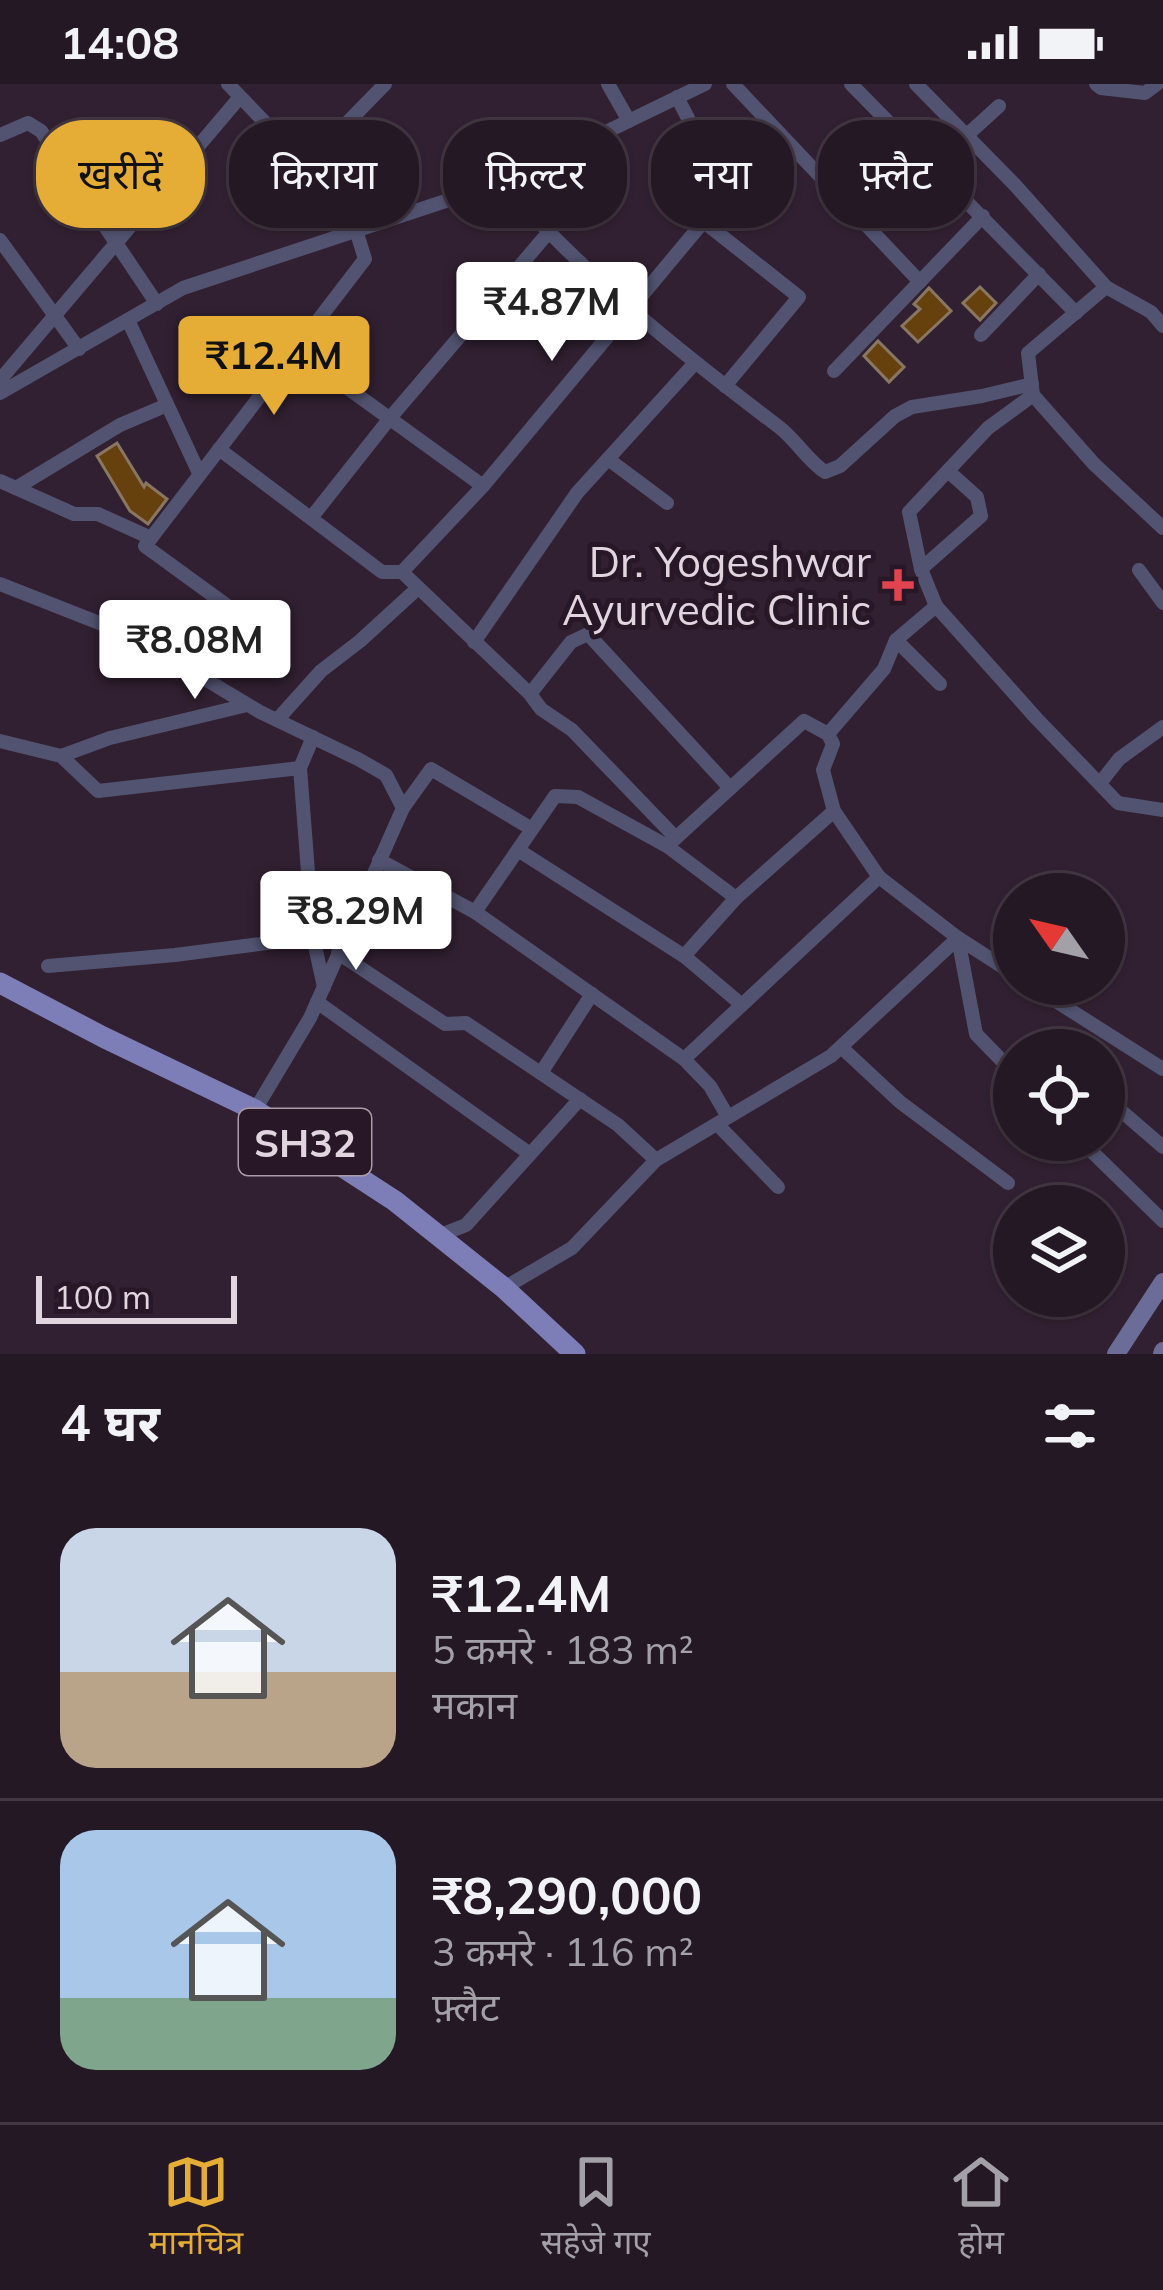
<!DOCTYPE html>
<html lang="hi">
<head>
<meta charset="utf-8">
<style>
  :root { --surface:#251825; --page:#2d212d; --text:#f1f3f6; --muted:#a3a0a7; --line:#423742; --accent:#e5ad35 }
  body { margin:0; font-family:Mulish,"Noto Sans Devanagari",sans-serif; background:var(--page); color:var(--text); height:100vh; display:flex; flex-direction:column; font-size:45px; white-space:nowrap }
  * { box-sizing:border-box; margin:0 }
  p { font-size:39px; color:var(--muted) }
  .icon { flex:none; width:66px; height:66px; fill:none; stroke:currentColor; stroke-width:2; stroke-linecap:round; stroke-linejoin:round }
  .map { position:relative; height:1270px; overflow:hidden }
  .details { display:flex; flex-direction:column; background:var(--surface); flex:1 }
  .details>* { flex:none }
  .hud { position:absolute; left:36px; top:36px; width:1092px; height:108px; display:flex; gap:24px }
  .needle { width:78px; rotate:304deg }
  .controls { position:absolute; left:993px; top:789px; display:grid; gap:24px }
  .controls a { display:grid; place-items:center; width:132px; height:132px; border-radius:50%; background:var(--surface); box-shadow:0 3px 9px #0004,0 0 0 3px var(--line); font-size:60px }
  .scale { position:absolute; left:36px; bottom:30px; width:201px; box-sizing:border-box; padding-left:12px; border:6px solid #e1d5e0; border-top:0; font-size:33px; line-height:42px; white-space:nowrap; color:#e1d5e0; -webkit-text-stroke:9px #271727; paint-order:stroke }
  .price { position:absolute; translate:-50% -102px; padding:0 27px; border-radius:12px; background:#fff; color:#222; font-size:39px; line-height:78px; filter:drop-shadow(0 3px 6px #0008) }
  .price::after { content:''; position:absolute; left:50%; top:72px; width:36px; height:27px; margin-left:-18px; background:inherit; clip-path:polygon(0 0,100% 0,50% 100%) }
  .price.active { background:var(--accent); color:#111 }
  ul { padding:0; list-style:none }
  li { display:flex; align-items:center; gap:36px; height:300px; padding:0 60px }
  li+li { border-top:3px solid var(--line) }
  li span { display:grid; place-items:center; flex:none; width:336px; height:240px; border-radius:36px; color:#555 }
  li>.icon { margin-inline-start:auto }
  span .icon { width:144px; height:144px; fill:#fffc; stroke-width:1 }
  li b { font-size:51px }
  h2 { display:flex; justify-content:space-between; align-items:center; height:144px; padding:0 60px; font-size:51px }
  .chip { padding:0 42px; border-radius:48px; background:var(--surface); box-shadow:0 3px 9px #0004,0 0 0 3px var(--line); font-size:42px; line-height:108px }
  .chip.active { background:var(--accent); color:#111 }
  .status { display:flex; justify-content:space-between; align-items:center; height:84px; padding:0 60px; background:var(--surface); direction:ltr }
  .status svg { height:33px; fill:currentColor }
  .tab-bar { display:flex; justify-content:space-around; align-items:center; height:168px; border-top:3px solid var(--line); background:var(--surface); font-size:33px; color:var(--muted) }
  .tab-bar a { display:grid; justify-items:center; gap:6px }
  .tab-bar .active { color:var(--accent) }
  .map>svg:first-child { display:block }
  .building { fill:#66410d; stroke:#8a7762; stroke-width:3 }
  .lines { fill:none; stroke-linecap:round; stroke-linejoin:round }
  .street { stroke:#525370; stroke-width:14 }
  .secondary { stroke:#6b6c98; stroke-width:18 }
  .primary { stroke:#7d7eb8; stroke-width:21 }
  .health-dot { fill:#e0444e; stroke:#271727; stroke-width:4.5 }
  .labels { text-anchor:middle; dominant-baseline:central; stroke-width:10; stroke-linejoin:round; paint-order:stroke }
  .shield { fill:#271727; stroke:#a99ca8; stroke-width:3 }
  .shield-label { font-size:39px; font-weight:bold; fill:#e1d5e0 }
  .poi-label { font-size:42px; fill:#e1d5e0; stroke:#271727; text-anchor:end }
</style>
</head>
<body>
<div class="status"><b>14:08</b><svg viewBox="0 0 49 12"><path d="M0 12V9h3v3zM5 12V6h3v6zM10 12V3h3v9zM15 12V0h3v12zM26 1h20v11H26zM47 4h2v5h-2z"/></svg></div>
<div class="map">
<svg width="1163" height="1270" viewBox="0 0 1163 1270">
  <rect width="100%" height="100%" fill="#312031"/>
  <g class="building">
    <polygon points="980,203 996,219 980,236 963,219"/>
    <polygon points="929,204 951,227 918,258 902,242 920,225 914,220"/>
    <polygon points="878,257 904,283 889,298 864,272"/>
    <polygon points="117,359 144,403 146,399 167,415 148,440 130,427 97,372"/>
  </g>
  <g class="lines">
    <g class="street">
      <polyline points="228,0 306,81 385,0"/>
      <polyline points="608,0 629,37"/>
      <polyline points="733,0 920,198"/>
      <polyline points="851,0 1076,229"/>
      <polyline points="916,0 1015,101 1106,203 1151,228 1163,242"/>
      <polyline points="1096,0 1101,4 1145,9 1157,0"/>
      <polyline points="0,51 28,39 41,47 157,220"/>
      <polyline points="966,52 999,22"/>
      <path d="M503 98C584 192 680 268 779 343 796 356 807 376 825 388L840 382 895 332 912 323 982 312 1032 300"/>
      <polyline points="704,138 799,213 725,302"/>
      <polyline points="0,156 79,265"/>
      <polyline points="1106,203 1028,269 1033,311 1094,380 1163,444"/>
      <polyline points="128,236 199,389"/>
      <polyline points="981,251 1039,190"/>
      <polyline points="295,266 483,402"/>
      <polyline points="834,287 983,132"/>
      <polyline points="0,296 240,13"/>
      <polyline points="0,309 183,204 503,98 705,0"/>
      <polyline points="219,365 382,488 402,488 530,610 541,625 572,646 676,754"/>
      <polyline points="608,375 667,419"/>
      <polyline points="0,397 74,430 98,430 151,454"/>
      <polyline points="16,404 120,341 167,321"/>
      <polyline points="311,434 390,334 548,149"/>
      <polyline points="921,485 981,432 977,413 948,387"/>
      <polyline points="1139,486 1163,519"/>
      <polyline points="402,488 483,402 734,101 704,65 677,13"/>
      <polyline points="0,500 135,553 260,628 358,675 386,691 403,724"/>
      <polyline points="936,522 921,485 909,428 988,344 1033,311"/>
      <polyline points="233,526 145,462 365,175 356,146 306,81"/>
      <polyline points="896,556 940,600"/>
      <polyline points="474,558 577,409 694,280"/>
      <polyline points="530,610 571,558 588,550 730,704"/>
      <polyline points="277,636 321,587 360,557 418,504"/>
      <polyline points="828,650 833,660 823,686 834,727 879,793 958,854 1014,890"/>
      <polyline points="313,653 300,684 313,853 324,903"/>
      <polyline points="0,657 61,672 98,707 300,684"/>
      <polyline points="61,672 110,654 247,621"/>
      <polyline points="1101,698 1119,675 1163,643"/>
      <polyline points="667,762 804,637 828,650 884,585 896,556 936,522 1036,634 1118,719 1163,726"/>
      <polyline points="518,766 684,872 742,921"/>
      <polyline points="379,776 475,828 684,975 710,1002 728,1033"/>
      <polyline points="475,828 555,712 578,713 667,762 736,814"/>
      <polyline points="958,854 976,950 1014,989"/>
      <polyline points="338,869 445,940 466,939 618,1041 656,1076"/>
      <polyline points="684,872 736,814 834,727"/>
      <polyline points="48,882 175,871 313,853"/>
      <polyline points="1029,900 1163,985"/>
      <polyline points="317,918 530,1070"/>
      <polyline points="841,963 900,1018 1008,1099"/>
      <polyline points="684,975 879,793"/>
      <polyline points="541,989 592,910"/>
      <polyline points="1112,1019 1163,1063"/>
      <polyline points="255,1026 310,934 403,724 431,685 532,745"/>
      <polyline points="717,1040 778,1103"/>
      <polyline points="1080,1056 1163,1137"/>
      <polyline points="438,1152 466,1141 580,1015"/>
      <polyline points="504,1204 572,1164 656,1076 831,972 958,854"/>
    </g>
    <g class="secondary">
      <polyline points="1116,1270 1163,1198"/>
      <polyline points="1162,1270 1163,1267"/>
    </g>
    <polyline class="primary" points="0,899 103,953 255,1026 395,1117 504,1204 575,1270"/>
  </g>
  <path class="health-dot" d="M892 483h12v12h12v12h-12v12h-12v-12h-12v-12h12z"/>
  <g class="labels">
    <rect class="shield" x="239" y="1025" width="132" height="66" rx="9"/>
    <g class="shield-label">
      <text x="305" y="1058">SH32</text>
    </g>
    <g class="poi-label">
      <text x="871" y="477">Dr. Yogeshwar<tspan x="871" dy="48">Ayurvedic Clinic</tspan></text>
    </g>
  </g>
</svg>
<div class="controls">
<a><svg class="needle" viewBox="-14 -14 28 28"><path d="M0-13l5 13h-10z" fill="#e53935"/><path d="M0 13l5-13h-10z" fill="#a3a0a7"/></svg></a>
<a><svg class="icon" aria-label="locate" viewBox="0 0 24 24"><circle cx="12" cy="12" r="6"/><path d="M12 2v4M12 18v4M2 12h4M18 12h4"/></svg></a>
<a><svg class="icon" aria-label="layers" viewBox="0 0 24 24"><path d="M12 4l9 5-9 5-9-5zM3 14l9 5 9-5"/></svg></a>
</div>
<div class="scale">100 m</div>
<b class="price" style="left:552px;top:280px">₹4.87M</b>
<b class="price active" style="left:274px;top:334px">₹12.4M</b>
<b class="price" style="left:195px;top:618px">₹8.08M</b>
<b class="price" style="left:356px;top:889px">₹8.29M</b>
<div class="hud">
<a class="chip active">खरीदें</a>
<a class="chip">किराया</a>
<a class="chip">फ़िल्टर</a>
<a class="chip">नया</a>
<a class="chip">फ़्लैट</a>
</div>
</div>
<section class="details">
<h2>4 घर<svg class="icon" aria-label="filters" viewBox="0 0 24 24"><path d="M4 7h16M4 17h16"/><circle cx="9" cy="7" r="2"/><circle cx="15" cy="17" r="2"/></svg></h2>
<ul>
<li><span style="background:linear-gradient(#c9d6e8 60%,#b9a48a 0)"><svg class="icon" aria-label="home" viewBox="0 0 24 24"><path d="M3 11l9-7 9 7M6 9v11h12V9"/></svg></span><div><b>₹12.4M</b><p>5 कमरे · 183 m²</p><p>मकान</p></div></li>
<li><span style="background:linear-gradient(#a9c7e8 70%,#7fa58c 0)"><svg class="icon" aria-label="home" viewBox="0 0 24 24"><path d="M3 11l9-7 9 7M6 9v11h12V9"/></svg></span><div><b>₹8,290,000</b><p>3 कमरे · 116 m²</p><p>फ़्लैट</p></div></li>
</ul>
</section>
<nav class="tab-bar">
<a class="active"><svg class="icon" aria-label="map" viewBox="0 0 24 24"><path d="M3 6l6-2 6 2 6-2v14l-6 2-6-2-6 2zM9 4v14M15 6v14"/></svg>मानचित्र</a>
<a><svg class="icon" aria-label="saved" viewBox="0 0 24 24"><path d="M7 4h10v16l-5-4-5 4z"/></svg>सहेजे गए</a>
<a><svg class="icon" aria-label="home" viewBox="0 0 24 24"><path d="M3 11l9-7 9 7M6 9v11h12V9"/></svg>होम</a>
</nav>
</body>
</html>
